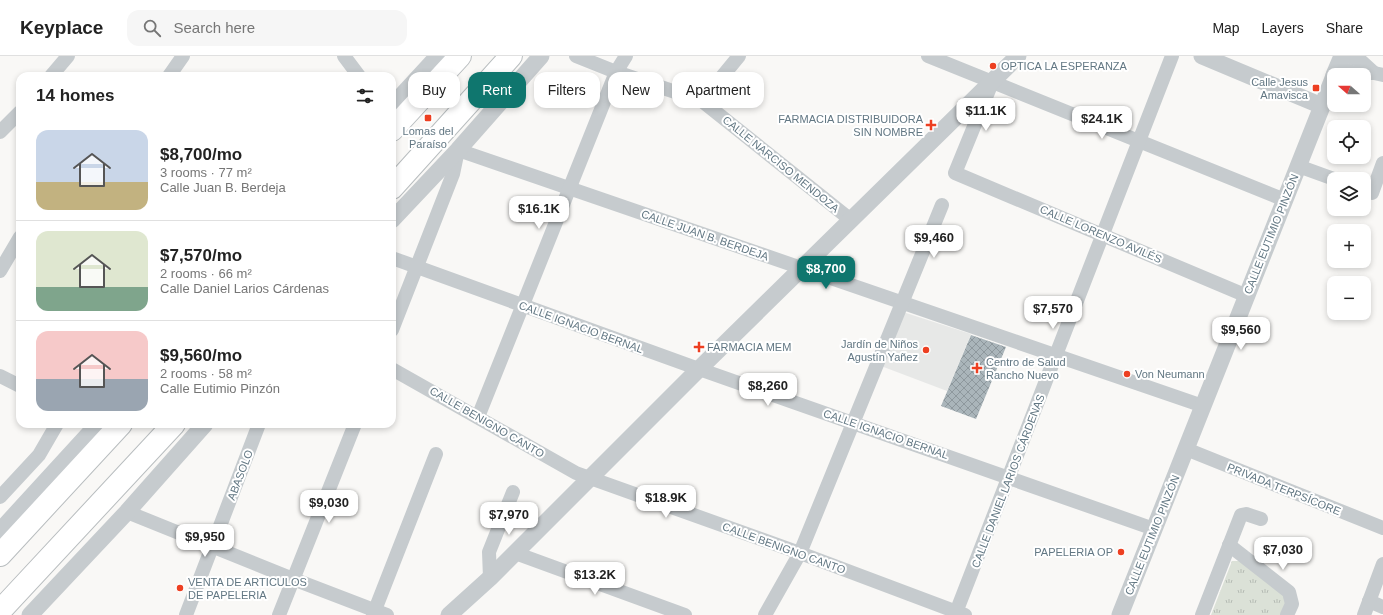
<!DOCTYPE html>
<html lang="en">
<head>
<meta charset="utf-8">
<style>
  :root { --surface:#fff; --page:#f6f6f6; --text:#222; --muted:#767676; --line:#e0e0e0; --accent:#0f766e }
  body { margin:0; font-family:Helvetica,sans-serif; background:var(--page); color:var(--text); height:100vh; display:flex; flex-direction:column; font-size:15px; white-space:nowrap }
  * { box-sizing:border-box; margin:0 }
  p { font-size:13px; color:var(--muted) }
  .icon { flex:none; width:22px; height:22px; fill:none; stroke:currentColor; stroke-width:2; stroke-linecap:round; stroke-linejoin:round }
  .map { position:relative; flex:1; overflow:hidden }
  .drawer { position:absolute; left:16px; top:16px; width:380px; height:356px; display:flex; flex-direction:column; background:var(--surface); border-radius:12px; box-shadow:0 2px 6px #0003 }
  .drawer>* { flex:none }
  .banner { position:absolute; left:408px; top:16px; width:380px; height:36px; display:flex; gap:8px }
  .needle { width:26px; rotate:291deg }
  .tools { position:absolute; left:1327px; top:12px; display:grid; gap:8px }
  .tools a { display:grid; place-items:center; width:44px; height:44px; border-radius:8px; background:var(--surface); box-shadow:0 2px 6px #0003; font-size:20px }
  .price { position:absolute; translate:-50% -34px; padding:0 9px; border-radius:8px; background:#fff; color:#222; font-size:13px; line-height:26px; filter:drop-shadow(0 1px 2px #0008) }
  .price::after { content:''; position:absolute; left:50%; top:24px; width:12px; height:9px; margin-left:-6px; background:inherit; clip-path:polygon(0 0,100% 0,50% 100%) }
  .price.selected { background:var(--accent); color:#fff }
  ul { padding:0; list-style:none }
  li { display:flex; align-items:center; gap:12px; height:100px; padding:0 20px }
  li+li { border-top:1px solid var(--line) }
  li span { display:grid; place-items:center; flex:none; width:112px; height:80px; border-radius:12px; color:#555 }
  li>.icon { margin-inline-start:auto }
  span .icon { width:48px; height:48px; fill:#fffc; stroke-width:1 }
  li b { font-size:17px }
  h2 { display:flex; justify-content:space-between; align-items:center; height:48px; padding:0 20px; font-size:17px }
  .chip { padding:0 14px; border-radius:12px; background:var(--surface); box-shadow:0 2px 6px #0003; font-size:14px; line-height:36px }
  .chip.selected { background:var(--accent); color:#fff }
  header { display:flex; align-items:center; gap:24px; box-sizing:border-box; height:56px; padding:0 20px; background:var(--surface); border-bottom:1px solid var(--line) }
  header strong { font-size:19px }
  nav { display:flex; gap:22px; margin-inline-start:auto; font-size:14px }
  .search { width:280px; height:36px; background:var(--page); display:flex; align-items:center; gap:10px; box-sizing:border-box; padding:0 14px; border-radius:12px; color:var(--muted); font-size:15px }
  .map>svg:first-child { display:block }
  .built { fill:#e7e8e7 }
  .park { fill:url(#park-tufts) }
  .building { fill:url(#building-cross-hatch) }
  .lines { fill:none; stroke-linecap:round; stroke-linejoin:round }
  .trunk-casing { stroke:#b8bdbf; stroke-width:24 }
  .minor { stroke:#c6cbce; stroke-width:14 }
  .tertiary { stroke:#c6cbce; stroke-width:17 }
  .trunk { stroke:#fff; stroke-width:22 }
  .poi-dot { fill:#ed3f21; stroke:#fff; stroke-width:1.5 }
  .labels { text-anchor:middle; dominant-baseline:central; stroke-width:4; stroke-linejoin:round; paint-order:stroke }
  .poi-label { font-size:11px; fill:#627783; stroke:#fff; text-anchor:start }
  .street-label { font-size:11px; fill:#627783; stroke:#fff }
</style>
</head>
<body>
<header>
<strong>Keyplace</strong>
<div class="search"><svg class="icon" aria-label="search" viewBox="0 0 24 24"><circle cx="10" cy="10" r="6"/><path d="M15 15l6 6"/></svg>Search here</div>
<nav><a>Map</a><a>Layers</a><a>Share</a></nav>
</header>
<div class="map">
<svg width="1383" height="559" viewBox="0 0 1383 559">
  <defs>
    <pattern id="park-tufts" width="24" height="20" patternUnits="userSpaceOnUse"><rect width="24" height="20" fill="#dbe1d7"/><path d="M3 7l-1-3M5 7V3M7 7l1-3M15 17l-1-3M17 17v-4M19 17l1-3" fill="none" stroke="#b5bbb4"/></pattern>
    <pattern id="building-cross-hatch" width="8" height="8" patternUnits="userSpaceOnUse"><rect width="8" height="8" fill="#aab5ba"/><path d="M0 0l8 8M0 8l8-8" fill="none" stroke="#8e989d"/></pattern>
  </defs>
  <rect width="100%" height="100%" fill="#f9f8f6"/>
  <polygon class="built" points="903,256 971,278 947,335 881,310"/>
  <polygon class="park" points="1232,505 1242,505 1297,549 1293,559 1211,559"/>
  <polygon class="building" points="971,279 1006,291 976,363 941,350"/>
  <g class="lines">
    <g class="trunk-casing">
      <g id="trunk">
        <polyline points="392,74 460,0"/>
        <polyline points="392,132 511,0"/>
        <polyline points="0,499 121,368"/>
        <polyline points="0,555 174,368"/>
      </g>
    </g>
    <g class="minor">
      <polyline points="344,0 359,20"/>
      <polyline points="576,0 616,16 702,45 851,164"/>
      <polyline points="928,0 1285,144"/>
      <polyline points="1347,0 1361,5 1374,17"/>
      <polyline points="1338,11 1355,17 1374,17 1383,19"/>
      <polyline points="51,20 68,0"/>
      <polyline points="169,20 183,0"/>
      <polyline points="991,29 955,117 1247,240"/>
      <polyline points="702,45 739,0"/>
      <polyline points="0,76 20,56"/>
      <polyline points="1298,110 1334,123"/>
      <polyline points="1372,137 1383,107"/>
      <polyline points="392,202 699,313 1154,473"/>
      <polyline points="0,215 20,181"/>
      <polyline points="392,274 453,118 458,94 1203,350"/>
      <polyline points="392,313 576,417 800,497 965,559"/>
      <polyline points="0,320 20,330"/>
      <polyline points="478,361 616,16 626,0"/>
      <polyline points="1186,393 1383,472"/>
      <polyline points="0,441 39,399 57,368"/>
      <polyline points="127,456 293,523 387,559"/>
      <polyline points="1229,489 1289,536 1292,548 1287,559"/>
      <polyline points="515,497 685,559"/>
      <polyline points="490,522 489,496 513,436"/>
      <polyline points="1369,545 1383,551"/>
      <polyline points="186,559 259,368"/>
      <polyline points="279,559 355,368"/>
      <polyline points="373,559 436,398"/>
      <polyline points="765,559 800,497 942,149"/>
      <polyline points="955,559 1172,0"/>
      <polyline points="1202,559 1241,459 1246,458 1261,463"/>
      <polyline points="1364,559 1383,508"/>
    </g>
    <g class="tertiary">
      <polyline points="1202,0 1322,50"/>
      <polyline points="1334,19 1342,0"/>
      <polyline points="392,50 438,0"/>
      <polyline points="392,164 458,94 541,0"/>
      <polyline points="0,475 98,368"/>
      <polyline points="30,559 127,456 205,368"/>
      <polyline points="449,559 490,522 699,313 1018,0"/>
      <polyline points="1120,559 1334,20"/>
    </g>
    <use href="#trunk" class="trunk"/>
  </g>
  <g class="poi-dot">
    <circle cx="993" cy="10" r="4"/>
    <rect x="1312" y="28" width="8" height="8" rx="2"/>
    <rect x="424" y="58" width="8" height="8" rx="2"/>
    <path d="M929 63h4v4h4v4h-4v4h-4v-4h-4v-4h4z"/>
    <path d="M697 285h4v4h4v4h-4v4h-4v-4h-4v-4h4z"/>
    <circle cx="926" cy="294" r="4"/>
    <path d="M975 306h4v4h4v4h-4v4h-4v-4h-4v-4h4z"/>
    <circle cx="1127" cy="318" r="4"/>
    <circle cx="1121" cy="496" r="4"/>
    <circle cx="180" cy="532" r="4"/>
  </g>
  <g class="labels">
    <g class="poi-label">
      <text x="1001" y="10">OPTICA LA ESPERANZA</text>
      <text x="1308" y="26" text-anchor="end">Calle Jesus<tspan x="1308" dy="13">Amavisca</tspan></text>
      <text x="923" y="63" text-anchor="end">FARMACIA DISTRIBUIDORA<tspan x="923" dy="13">SIN NOMBRE</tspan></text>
      <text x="428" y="75" text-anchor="middle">Lomas del<tspan x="428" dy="13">Paraíso</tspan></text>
      <text x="918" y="288" text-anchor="end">Jardín de Niños<tspan x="918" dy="13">Agustín Yañez</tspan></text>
      <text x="707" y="291">FARMACIA MEM</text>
      <text x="986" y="306">Centro de Salud<tspan x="986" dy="13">Rancho Nuevo</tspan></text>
      <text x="1135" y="318">Von Neumann</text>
      <text x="1113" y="496" text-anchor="end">PAPELERIA OP</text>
      <text x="188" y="526">VENTA DE ARTICULOS<tspan x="188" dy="13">DE PAPELERIA</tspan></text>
    </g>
    <g class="street-label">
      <text transform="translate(781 108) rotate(39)">CALLE NARCISO MENDOZA</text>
      <text transform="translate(1101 178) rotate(23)">CALLE LORENZO AVILÉS</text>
      <text transform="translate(1271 178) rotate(-68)">CALLE EUTIMIO PINZÓN</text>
      <text transform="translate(705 179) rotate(19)">CALLE JUAN B. BERDEJA</text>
      <text transform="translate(581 271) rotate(20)">CALLE IGNACIO BERNAL</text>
      <text transform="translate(487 366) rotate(30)">CALLE BENIGNO CANTO</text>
      <text transform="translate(886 378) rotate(19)">CALLE IGNACIO BERNAL</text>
      <text transform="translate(240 419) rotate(-69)">ABASOLO</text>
      <text transform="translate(1008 425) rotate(-69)">CALLE DANIEL LARIOS CÁRDENAS</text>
      <text transform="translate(1284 433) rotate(22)">PRIVADA TERPSÍCORE</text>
      <text transform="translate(1152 479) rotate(-68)">CALLE EUTIMIO PINZÓN</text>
      <text transform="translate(784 492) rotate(20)">CALLE BENIGNO CANTO</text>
    </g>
  </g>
</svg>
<div class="tools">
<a><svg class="needle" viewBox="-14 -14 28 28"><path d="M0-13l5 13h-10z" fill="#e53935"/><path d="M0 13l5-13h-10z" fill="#767676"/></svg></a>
<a><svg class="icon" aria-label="locate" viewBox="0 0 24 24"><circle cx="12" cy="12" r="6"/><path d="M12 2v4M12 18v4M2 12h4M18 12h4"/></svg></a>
<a><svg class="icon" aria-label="layers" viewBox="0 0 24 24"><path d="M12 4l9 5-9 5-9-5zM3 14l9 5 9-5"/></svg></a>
<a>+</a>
<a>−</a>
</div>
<b class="price" style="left:986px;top:76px">$11.1K</b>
<b class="price" style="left:1102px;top:84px">$24.1K</b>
<b class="price" style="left:539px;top:174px">$16.1K</b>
<b class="price" style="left:934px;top:203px">$9,460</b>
<b class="price selected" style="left:826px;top:234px">$8,700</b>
<b class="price" style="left:1053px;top:274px">$7,570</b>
<b class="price" style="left:1241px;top:295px">$9,560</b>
<b class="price" style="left:768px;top:351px">$8,260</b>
<b class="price" style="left:666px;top:463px">$18.9K</b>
<b class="price" style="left:329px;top:468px">$9,030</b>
<b class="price" style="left:509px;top:480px">$7,970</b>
<b class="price" style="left:205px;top:502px">$9,950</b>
<b class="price" style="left:1283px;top:515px">$7,030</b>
<b class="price" style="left:595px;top:540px">$13.2K</b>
<div class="banner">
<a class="chip">Buy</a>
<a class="chip selected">Rent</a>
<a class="chip">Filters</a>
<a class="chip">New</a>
<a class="chip">Apartment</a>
</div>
<section class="drawer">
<h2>14 homes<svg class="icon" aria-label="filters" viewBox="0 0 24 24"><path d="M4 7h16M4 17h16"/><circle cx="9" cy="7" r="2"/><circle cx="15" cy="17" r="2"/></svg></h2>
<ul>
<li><span style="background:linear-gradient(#c9d6e8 65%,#c2b280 0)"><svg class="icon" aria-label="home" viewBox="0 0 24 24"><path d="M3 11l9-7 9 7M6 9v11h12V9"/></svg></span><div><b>$8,700/mo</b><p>3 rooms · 77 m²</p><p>Calle Juan B. Berdeja</p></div></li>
<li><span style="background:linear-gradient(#dfe7d0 70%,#7fa58c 0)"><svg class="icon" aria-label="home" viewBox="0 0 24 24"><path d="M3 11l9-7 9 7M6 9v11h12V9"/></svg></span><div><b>$7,570/mo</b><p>2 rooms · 66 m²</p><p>Calle Daniel Larios Cárdenas</p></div></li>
<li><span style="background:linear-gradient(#f6c9c9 60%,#9aa5b1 0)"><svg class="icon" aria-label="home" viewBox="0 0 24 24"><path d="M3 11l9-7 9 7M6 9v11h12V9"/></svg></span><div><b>$9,560/mo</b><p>2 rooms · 58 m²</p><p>Calle Eutimio Pinzón</p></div></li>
</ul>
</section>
</div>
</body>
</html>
